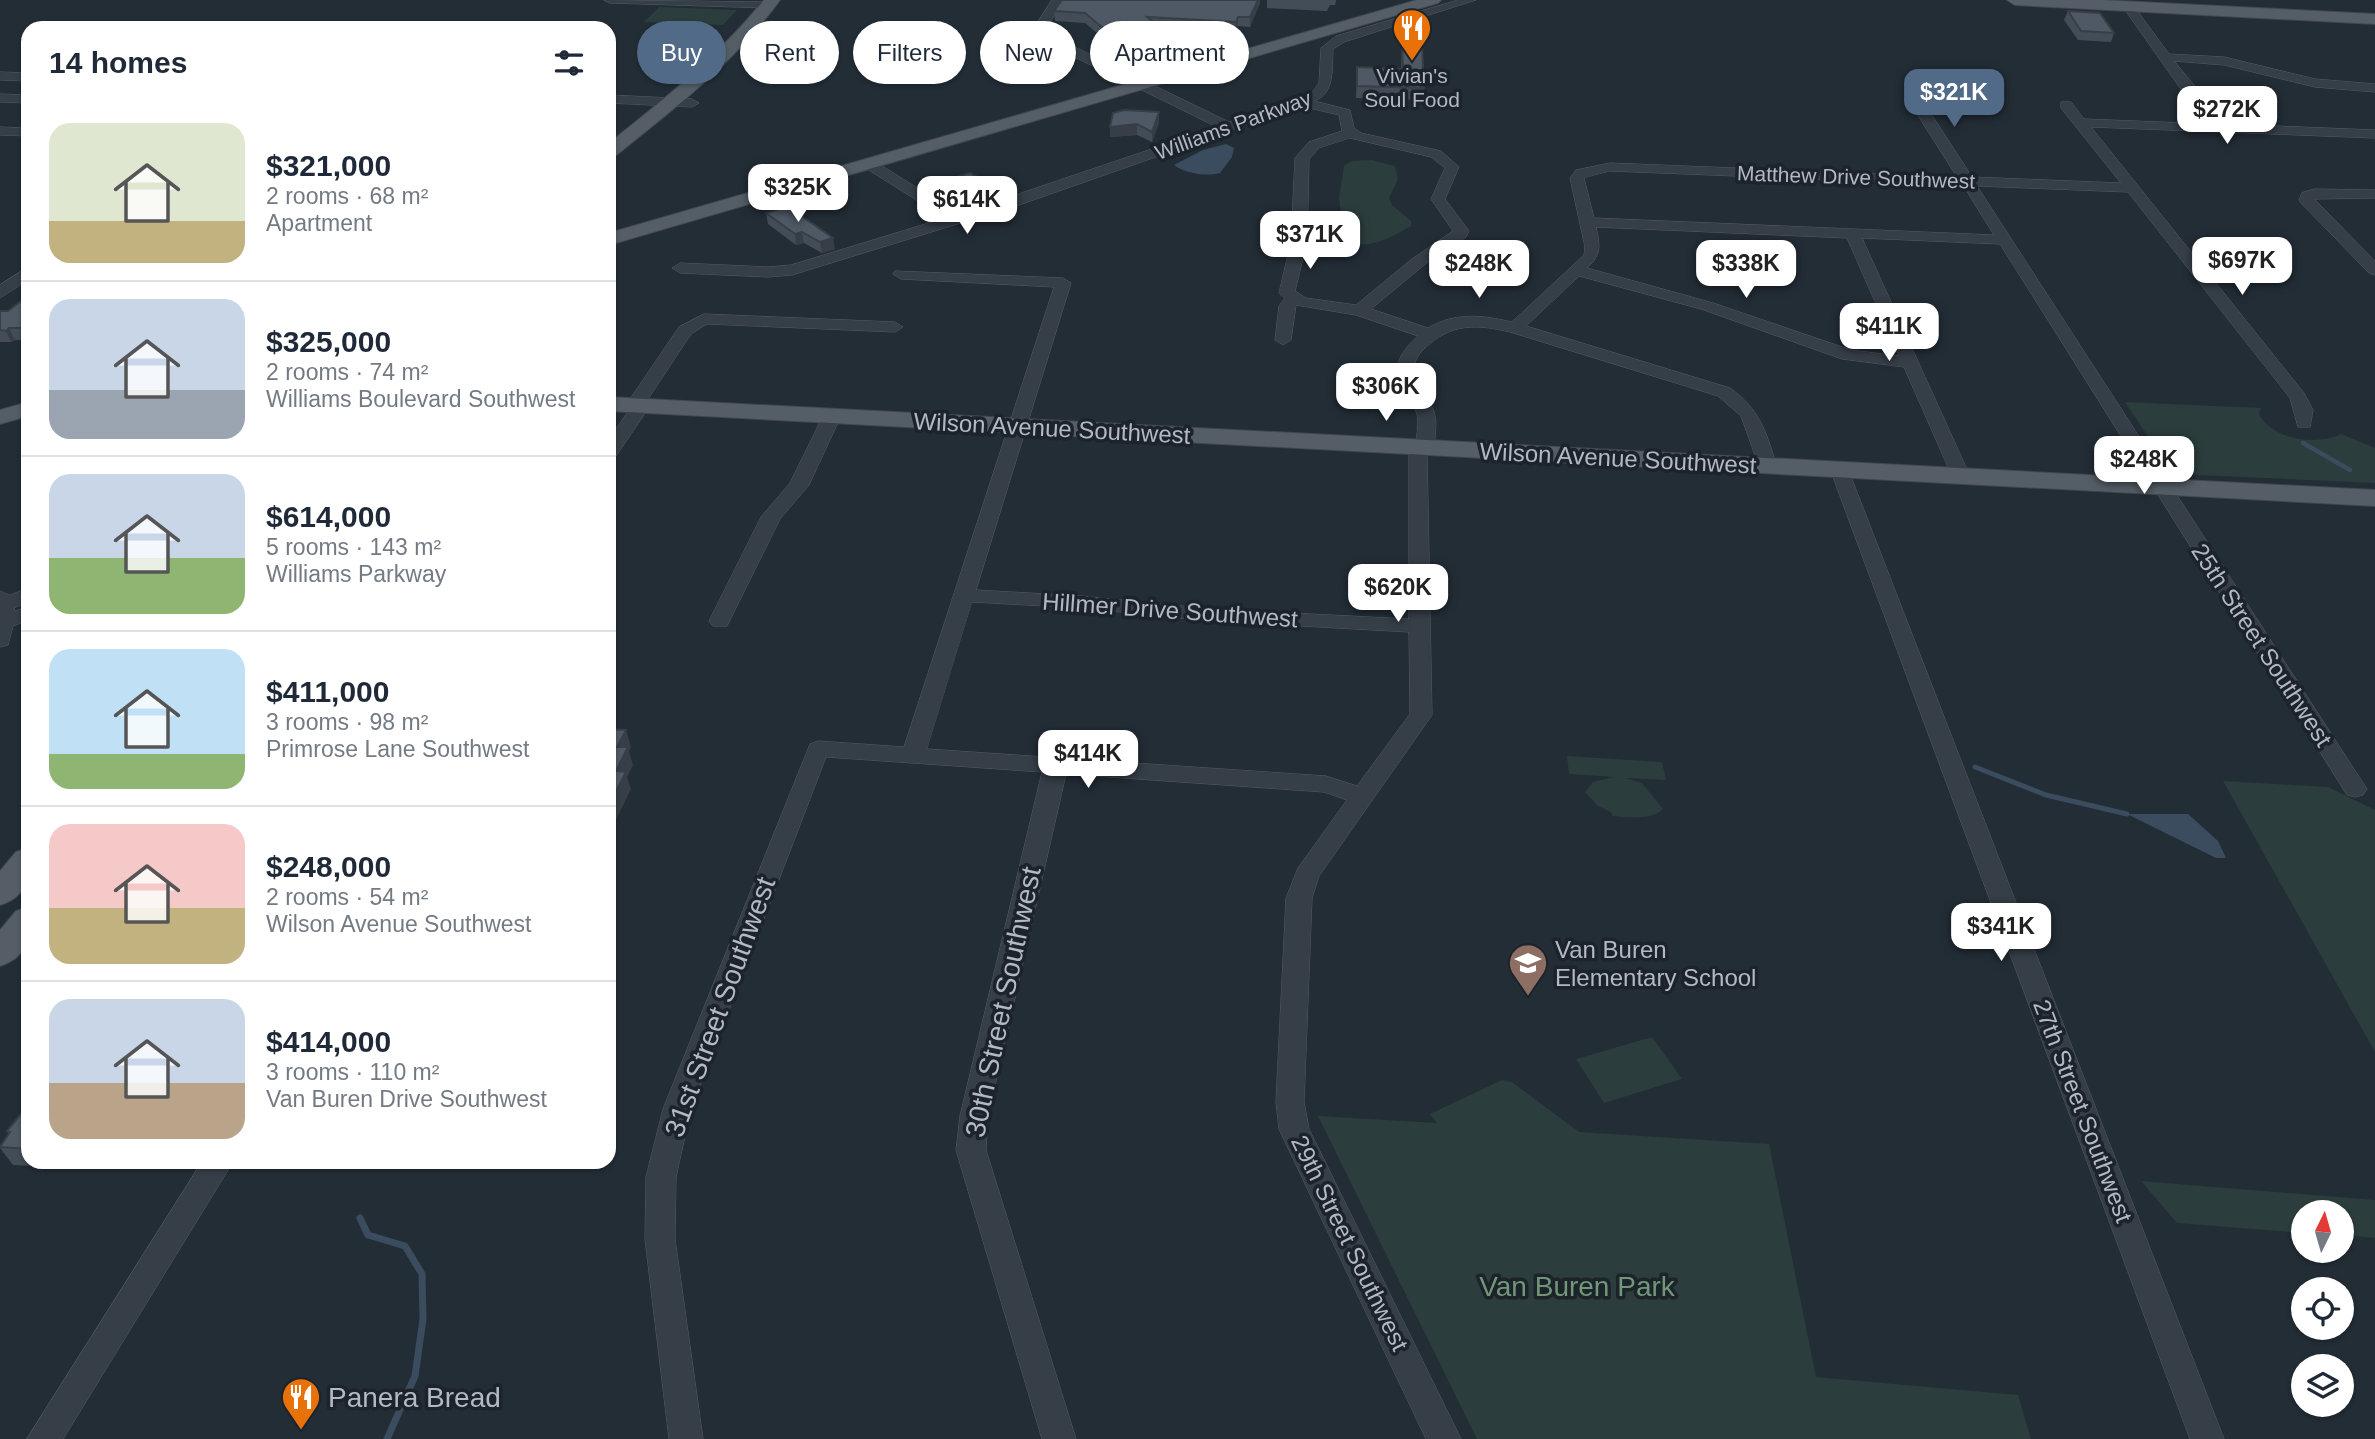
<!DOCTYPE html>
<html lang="en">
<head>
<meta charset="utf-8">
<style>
  :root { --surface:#fff; --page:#f2f2f3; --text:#1f2937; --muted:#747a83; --line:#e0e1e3; --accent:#516a88 }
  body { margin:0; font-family:Helvetica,sans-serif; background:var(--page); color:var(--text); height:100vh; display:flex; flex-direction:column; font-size:26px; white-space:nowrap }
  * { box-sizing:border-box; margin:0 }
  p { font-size:23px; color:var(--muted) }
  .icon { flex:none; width:38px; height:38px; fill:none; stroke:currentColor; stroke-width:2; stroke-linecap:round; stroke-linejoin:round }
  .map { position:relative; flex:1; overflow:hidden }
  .sheet { position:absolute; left:21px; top:21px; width:595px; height:1148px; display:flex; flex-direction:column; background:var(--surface); border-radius:21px; box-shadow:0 2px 5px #0004 }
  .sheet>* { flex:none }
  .top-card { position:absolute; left:637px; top:21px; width:665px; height:63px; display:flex; gap:14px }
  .needle { width:46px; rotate:5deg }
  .buttons { position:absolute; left:2291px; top:1200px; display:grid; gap:14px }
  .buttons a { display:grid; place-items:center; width:63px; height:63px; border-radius:50%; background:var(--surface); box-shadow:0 2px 5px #0004; font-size:35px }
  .price { position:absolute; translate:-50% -60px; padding:0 16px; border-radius:14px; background:#fff; color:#222; font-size:23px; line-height:46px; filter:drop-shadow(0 2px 4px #0008) }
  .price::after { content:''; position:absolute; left:50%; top:42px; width:21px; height:16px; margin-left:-10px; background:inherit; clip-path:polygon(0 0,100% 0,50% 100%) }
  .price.selected { background:var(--accent); color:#fff }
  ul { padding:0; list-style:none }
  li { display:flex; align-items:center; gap:21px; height:175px; padding:0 28px }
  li+li { border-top:2px solid var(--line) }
  li span { display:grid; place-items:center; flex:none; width:196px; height:140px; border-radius:21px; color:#555 }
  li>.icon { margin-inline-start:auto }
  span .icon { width:84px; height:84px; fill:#fffc; stroke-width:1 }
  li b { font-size:30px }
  h2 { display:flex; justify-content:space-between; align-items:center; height:84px; padding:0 28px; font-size:30px }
  .pill { padding:0 24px; border-radius:32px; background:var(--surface); box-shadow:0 2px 5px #0004; font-size:24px; line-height:63px }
  .pill.selected { background:var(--accent); color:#fff }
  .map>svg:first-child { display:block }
  .green { fill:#2b3d3c }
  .water { fill:#3a4c5d }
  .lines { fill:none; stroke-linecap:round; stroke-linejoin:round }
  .stream-far2 { stroke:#3a4c5d; stroke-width:4.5 }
  .stream-far1 { stroke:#3a4c5d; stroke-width:5 }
  .stream { stroke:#3a4c5d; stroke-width:7 }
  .minor-casing { stroke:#545c64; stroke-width:1 }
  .major-casing { stroke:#404750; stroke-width:2 }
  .minor { fill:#363e47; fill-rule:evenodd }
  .major { fill:#555e67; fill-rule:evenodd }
  .wall { fill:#444d57 }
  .shaded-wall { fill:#373e47 }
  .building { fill:#4f5965; stroke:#373e47; stroke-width:2 }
  .labels { text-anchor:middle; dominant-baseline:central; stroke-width:7; stroke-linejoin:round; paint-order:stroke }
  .far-poi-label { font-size:21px; fill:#b1b9c3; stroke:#1c232b }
  .far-street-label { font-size:21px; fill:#b1b9c3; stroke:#1c232b }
  .street-label { font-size:24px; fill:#b1b9c3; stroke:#1c232b }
  .poi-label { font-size:24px; fill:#b1b9c3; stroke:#1c232b; text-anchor:start }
  .near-street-label { font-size:28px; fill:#b1b9c3; stroke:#1c232b }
  .near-park-label { font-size:28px; fill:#729678; stroke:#1c232b }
  .near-poi-label { font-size:28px; fill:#b1b9c3; stroke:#1c232b; text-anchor:start }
</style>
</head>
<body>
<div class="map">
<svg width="2375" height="1439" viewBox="0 0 2375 1439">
  <rect width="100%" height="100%" fill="#232d36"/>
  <g class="green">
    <polygon points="659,7 737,10 723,25 644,22"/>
    <path d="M1372 160 1395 166 1398 179 1389 198 1392 205 1411 221V226C1390 238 1370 250 1345 242L1339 198 1344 166 1352 161Z"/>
    <path d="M2125 402 2261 408 2259 414C2272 440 2318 446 2341 434L2375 448V483L2173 474Z"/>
    <path d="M1567 756 1662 762 1666 780 1625 778 1642 783 1663 809C1651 821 1628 817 1612 816V813L1597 805 1585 792 1593 782 1614 777 1569 774Z"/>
    <polygon points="2223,781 2328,787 2375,810 2375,1052"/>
    <polygon points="1652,1037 1682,1079 1604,1103 1576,1059"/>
    <polygon points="1502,1080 1512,1082 1579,1132 1769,1144 1816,1377 2018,1395 2031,1439 1477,1439 1318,1116 1437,1123 1430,1114"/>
    <polygon points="2141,1181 2375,1200 2375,1238 2342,1235 2342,1213 2303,1213 2303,1233 2177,1223"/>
  </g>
  <g class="water">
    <path d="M1226 144 1234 148 1232 157 1220 173C1206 177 1184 173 1174 165L1203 150Z"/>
    <polygon points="2127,814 2188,814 2218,841 2226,858 2216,858"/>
  </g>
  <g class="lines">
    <polyline class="stream-far2" points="2303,443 2350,470"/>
    <polyline class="stream-far1" points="1975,767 2046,795 2127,814"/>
    <polyline class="stream" points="360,1218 368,1235 405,1246 422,1274 423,1319 415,1376 387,1439"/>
    <g class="minor-casing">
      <g id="minor">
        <polygon points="604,0 768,2 774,5 768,8 610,3"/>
        <path d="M1052 0H1064L1046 29 1056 38 1229 122 1312 93 1319 83 1321 48 1336 36 1458 0H1476L1344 42 1333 49C1332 68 1335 94 1314 101L1350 110 1354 128 1361 133 1441 151 1459 167 1445 199 1469 231 1466 237 1424 265 1371 309 1428 328C1455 312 1482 315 1512 322L1584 255 1585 247 1570 178 1576 170 1610 163 1957 177 1905 95 1912 91 1917 92 1972 177 2121 183 2061 108V102H2071L2084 119 2211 124 2185 95 2123 7 2125 5H2133L2169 54 2224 57 2315 79 2375 84V92L2315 87 2224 65 2174 61 2226 124 2375 130V138L2091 127 2304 393 2313 410 2310 427H2298L2290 398 2128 192 1977 186 2363 783 2367 789 2363 795 2355 797 2347 795 2000 244 1862 238 1970 476 1961 482 1952 476 1904 367 1842 359 1701 309 1579 276 1526 326 1730 388C1759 408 1767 433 1776 465L1767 471 1760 469 1741 416 1718 396 1510 332C1477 324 1451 323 1425 348 1417 355 1412 365 1414 377 1416 389 1428 398 1433 409 1438 421 1435 435 1434 447L1427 452 1432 715 1319 876 1312 898 1304 1102 1309 1129 1461 1439H1426L1279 1129 1276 1102 1286 898 1298 868 1347 800 1324 792 1066 774 988 1116 986 1150 1076 1439H1042L956 1150 960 1116 1042 772 826 757 691 1109 676 1177 675 1239 703 1439H669L645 1239 646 1177 663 1109 810 744 818 741 904 747 1054 287 901 279 893 274 895 271 1063 278 1071 283 976 590 1081 596 1211 609 1409 619V447L1416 442C1417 433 1419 423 1417 414 1414 405 1407 398 1402 390 1389 369 1402 350 1418 336L1356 315 1296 305 1291 340 1283 345 1275 340 1279 306 1285 298 1279 293 1291 242 1295 158 1309 142 1342 131 1339 115 1301 106 1019 205 792 275 768 277 680 273 672 268 680 263 768 267 791 265 945 218 864 167V161H874L959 214 1217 127 1048 44 1034 29ZM1350 138 1431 157 1445 168 1431 199 1453 231 1412 259 1356 305 1306 298 1295 291 1307 242 1309 159 1319 148ZM1610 171 1963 185 1994 235 1594 218 1584 178ZM1596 227 1847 238 1899 356 1851 350 1713 303 1587 268C1602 254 1600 246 1596 227ZM972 602 1081 608 1211 621 1409 632 1410 714 1357 786 1326 776 927 749Z"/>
        <polygon points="0,72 28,73 28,81 0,80"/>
        <polygon points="0,94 28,95 28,103 0,102"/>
        <polygon points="609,95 692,99 699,103 692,107 609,103"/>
        <polygon points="0,127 28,128 28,136 0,135"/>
        <polygon points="2315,189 2375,190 2375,198 2314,199 2375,261 2375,275 2369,273 2301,203 2299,200 2302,193"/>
        <polygon points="28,267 28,280 0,298 0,285"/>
        <polygon points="704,314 895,322 903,327 895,332 707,324 691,334 646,402 650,406 616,456 609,458 609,439 630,409 626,405 679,327"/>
        <polygon points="832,411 841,416 809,485 780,519 727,626 713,626 709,621 761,517 790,483 823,416"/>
        <polygon points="1839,463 1848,469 2224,1439 2190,1439 1830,469"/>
        <polygon points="28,589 28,602 14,608 15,611 28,607 28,620 13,626 8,645 0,647 0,591 9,595"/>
        <polygon points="202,1162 233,1162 63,1439 27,1439"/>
      </g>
    </g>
    <g class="major-casing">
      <g id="major">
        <path d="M764 0H780C735 62 675 108 615 156L609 157V143C665 99 718 56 764 0Z"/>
        <polygon points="1417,0 1441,0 1438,3 609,245 609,233"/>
        <polygon points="2007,0 2101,0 2375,14 2375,24 2015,5"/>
        <polygon points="609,397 2375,490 2375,506 609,411"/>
        <polygon points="28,402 28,416 0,424 0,410"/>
        <path d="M28 848C28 875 30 896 0 905V871L16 852Z"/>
        <path d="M28 907C28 935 31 956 0 966V930L16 911Z"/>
      </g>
    </g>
    <use href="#minor" class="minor"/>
    <use href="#major" class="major"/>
  </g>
  <g class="wall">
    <polygon points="1062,0 1260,0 1260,3 1250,27 1238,26 1235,32 1160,27 1162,38 1143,41 1143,44 1116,49 1085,23 1055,21 1054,11"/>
    <polygon points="1267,0 1336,0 1335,5 1330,5 1327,11 1267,8"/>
    <polygon points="2068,11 2114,33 2111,42 2078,40 2064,20"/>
    <polygon points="1402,44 1424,88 1423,100 1356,98 1357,67 1401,69"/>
    <polygon points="1159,122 1152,142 1137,135 1110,137 1110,127"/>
    <polygon points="938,182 992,185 993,196 960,206 939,193"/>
    <polygon points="766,213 835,249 822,253 804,243 796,245 768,224"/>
    <polygon points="28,302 28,340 15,340 11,342 0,342 0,311 8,311"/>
    <polygon points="28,1105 28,1162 102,1162 97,1169 13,1165 0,1148 0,1146 9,1134 7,1131"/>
  </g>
  <g class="shaded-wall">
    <polygon points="1258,0 1260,0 1260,3 1250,27 1250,17"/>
    <polygon points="1238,17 1238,26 1235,32 1236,22"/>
    <polygon points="1162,29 1162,38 1143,41 1143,44 1116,49 1116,39 1140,32"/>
    <polygon points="1159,112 1159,122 1152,142 1152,132"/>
    <polygon points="1137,124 1137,135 1110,137 1110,127"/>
    <polygon points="992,185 993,196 960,206 959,195"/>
    <polygon points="802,232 804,243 796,245 795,234"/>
    <polygon points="833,238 835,249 822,253 820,242"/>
    <polygon points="610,270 612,277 609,281 609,272"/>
    <polygon points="9,328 15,340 11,342 6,331"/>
    <polygon points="626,730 631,747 629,751 633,765 627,777 631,789 609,834 609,805 616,771 617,747"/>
    <polygon points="92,1162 102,1162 97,1169"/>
  </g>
  <g class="building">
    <polygon points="1062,0 1258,0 1250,17 1238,17 1236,22 1147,17 1162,29 1140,32 1143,35 1116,39 1085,13 1054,11"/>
    <polygon points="2068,11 2100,13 2114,33 2081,31"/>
    <polygon points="1402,44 1422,45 1424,88 1357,86 1357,67 1403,69"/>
    <polygon points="1124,110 1159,112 1152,132 1137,124 1110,127 1113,113"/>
    <polygon points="970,173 992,185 959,195 938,182"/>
    <polygon points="787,206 833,238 820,242 802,232 795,234 766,213"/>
    <polygon points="21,301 28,302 28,328 9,328 6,331 0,330 0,311 8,311"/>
    <polygon points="609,729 626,730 617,747 628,747 616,771 626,772 609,805"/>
    <polygon points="28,1105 28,1149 0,1147 10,1132 7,1131"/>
  </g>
  <defs>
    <g id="restaurant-pin" transform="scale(2.0125)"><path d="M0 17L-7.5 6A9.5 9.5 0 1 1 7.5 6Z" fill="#e8710a" stroke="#1c232b"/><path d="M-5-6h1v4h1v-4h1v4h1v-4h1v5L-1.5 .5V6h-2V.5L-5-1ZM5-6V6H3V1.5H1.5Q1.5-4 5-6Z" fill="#fff"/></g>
    <g id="school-pin" transform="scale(2.0125)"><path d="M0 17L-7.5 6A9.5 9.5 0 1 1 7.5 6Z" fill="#8d6e63" stroke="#1c232b"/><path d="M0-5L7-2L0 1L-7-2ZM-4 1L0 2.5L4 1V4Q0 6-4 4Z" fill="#fff"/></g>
  </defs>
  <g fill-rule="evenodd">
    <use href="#restaurant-pin" x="1412" y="28"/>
    <use href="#school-pin" x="1528" y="963"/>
    <use href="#restaurant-pin" x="301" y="1397"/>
  </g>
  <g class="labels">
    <g class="far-poi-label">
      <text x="1412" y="75">Vivian's<tspan x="1412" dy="24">Soul Food</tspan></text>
    </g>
    <g class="far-street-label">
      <text transform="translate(1233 125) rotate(-20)">Williams Parkway</text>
      <text transform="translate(1856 177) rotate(2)">Matthew Drive Southwest</text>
    </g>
    <g class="street-label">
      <text transform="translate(1052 428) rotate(3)">Wilson Avenue Southwest</text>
      <text transform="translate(1618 458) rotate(3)">Wilson Avenue Southwest</text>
      <text transform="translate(1170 610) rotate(4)">Hillmer Drive Southwest</text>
      <text transform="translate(2262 645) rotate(57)">25th Street Southwest</text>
      <text transform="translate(2083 1111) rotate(69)">27th Street Southwest</text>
      <text transform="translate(1350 1243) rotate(64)">29th Street Southwest</text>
    </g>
    <g class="poi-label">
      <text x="1555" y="949">Van Buren<tspan x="1555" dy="28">Elementary School</tspan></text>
    </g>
    <g class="near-street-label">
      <text transform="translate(1003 1002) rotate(-78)">30th Street Southwest</text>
      <text transform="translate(720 1007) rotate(-70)">31st Street Southwest</text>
    </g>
    <g class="near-park-label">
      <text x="1577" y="1286">Van Buren Park</text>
    </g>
    <g class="near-poi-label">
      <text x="328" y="1397">Panera Bread</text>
    </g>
  </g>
</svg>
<div class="buttons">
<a><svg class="needle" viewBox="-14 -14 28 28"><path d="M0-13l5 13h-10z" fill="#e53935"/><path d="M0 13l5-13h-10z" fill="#747a83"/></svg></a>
<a><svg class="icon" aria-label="locate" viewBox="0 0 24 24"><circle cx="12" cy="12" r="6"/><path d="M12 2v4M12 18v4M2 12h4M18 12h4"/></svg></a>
<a><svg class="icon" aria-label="layers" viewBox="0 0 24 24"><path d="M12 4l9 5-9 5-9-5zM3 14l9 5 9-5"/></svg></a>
</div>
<b class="price selected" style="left:1954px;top:129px">$321K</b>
<b class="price" style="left:2227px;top:146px">$272K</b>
<b class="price" style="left:798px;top:224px">$325K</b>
<b class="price" style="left:967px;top:236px">$614K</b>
<b class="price" style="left:1310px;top:271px">$371K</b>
<b class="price" style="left:2242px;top:297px">$697K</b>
<b class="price" style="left:1479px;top:300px">$248K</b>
<b class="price" style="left:1746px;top:300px">$338K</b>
<b class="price" style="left:1889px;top:363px">$411K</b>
<b class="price" style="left:1386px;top:423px">$306K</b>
<b class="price" style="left:2144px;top:496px">$248K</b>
<b class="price" style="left:1398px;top:624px">$620K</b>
<b class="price" style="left:1088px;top:790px">$414K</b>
<b class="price" style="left:2001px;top:963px">$341K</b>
<div class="top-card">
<a class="pill selected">Buy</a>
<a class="pill">Rent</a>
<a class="pill">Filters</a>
<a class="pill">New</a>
<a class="pill">Apartment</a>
</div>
<section class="sheet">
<h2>14 homes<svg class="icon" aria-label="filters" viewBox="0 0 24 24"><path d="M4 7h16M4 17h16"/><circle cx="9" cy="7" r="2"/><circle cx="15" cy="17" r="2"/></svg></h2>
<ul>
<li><span style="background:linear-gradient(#dfe7d0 70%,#c2b280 0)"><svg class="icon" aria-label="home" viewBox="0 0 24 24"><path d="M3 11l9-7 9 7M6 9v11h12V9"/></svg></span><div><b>$321,000</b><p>2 rooms · 68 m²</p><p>Apartment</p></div></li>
<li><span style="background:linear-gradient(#c9d6e8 65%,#9aa5b1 0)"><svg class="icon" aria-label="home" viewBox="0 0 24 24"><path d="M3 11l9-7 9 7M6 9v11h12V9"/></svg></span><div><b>$325,000</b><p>2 rooms · 74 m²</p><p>Williams Boulevard Southwest</p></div></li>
<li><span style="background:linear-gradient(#c9d6e8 60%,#8fb573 0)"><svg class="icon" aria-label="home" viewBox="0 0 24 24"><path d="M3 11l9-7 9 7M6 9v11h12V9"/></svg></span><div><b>$614,000</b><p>5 rooms · 143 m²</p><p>Williams Parkway</p></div></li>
<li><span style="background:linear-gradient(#bfe0f5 75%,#8fb573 0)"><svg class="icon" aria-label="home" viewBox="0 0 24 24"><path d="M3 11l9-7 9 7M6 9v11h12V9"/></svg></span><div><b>$411,000</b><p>3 rooms · 98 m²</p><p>Primrose Lane Southwest</p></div></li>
<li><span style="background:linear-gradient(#f6c9c9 60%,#c2b280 0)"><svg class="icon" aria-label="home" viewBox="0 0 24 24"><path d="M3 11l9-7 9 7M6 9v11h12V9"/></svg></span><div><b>$248,000</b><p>2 rooms · 54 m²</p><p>Wilson Avenue Southwest</p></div></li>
<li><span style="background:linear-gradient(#c9d6e8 60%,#b9a48a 0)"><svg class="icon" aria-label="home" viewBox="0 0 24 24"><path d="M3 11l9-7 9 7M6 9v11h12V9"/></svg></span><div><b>$414,000</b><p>3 rooms · 110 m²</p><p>Van Buren Drive Southwest</p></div></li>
</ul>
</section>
</div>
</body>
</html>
